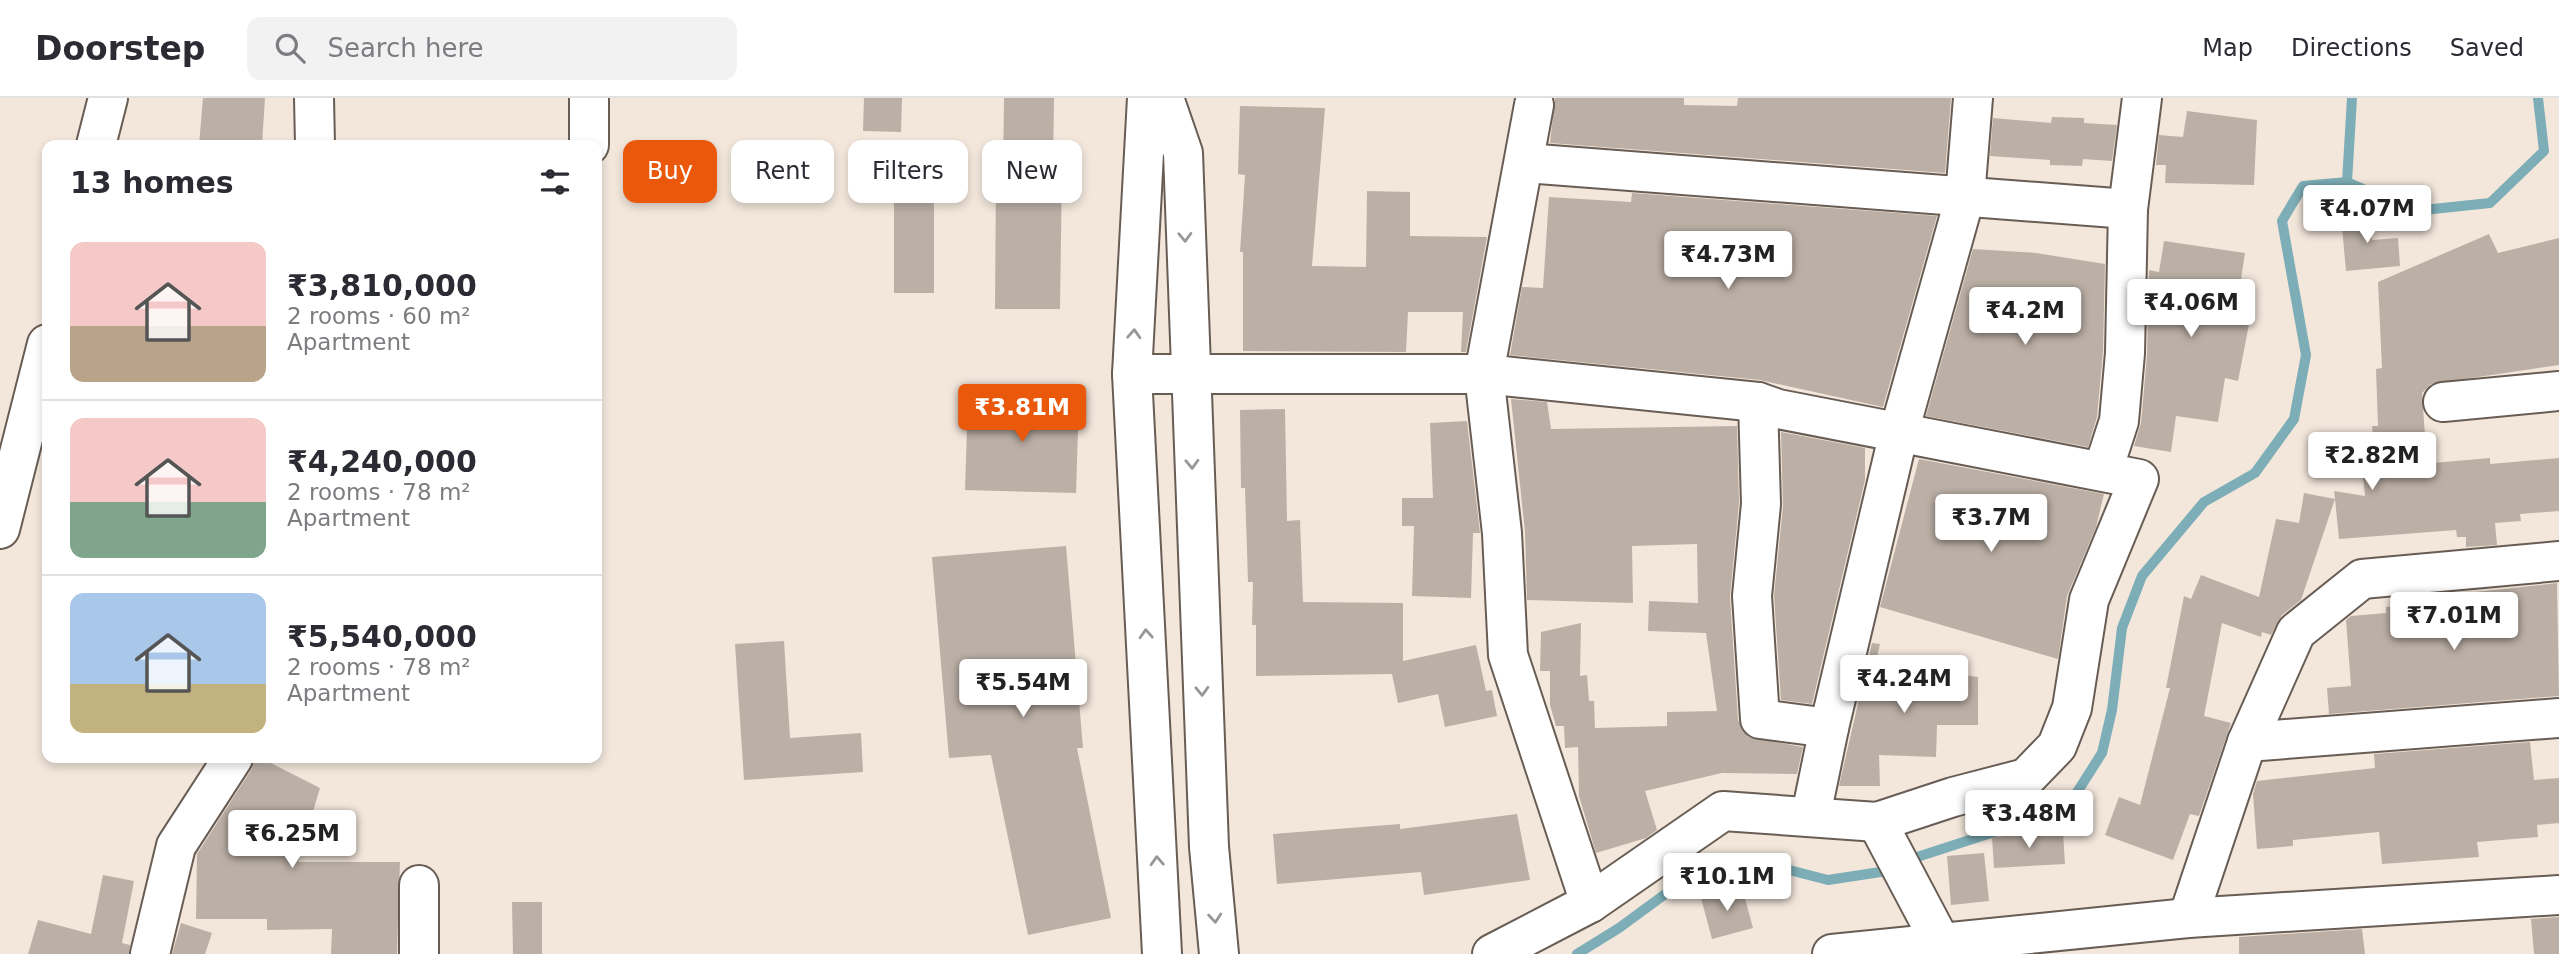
<!DOCTYPE html>
<html lang="en">
<head>
<meta charset="utf-8">
<style>
  :root { --surface:#fff; --page:#f2f2f3; --text:#2b2b33; --muted:#7c7c81; --line:#e1e1e2; --accent:#ea580c }
  body { margin:0; font-family:"DejaVu Sans",sans-serif; background:var(--page); color:var(--text); height:100vh; display:flex; flex-direction:column; font-size:26px; white-space:nowrap }
  * { box-sizing:border-box; margin:0 }
  p { font-size:23px; color:var(--muted) }
  .icon { flex:none; width:38px; height:38px; fill:none; stroke:currentColor; stroke-width:2; stroke-linecap:round; stroke-linejoin:round }
  .map { position:relative; flex:1; overflow:hidden }
  .panel { position:absolute; left:42px; top:42px; width:560px; height:623px; display:flex; flex-direction:column; background:var(--surface); border-radius:14px; box-shadow:0 4px 10px #0003 }
  .panel>* { flex:none }
  .hud { position:absolute; left:623px; top:42px; width:665px; height:63px; display:flex; gap:14px }
  .price { position:absolute; translate:-50% -60px; padding:0 16px; border-radius:7px; background:#fff; color:#222; font-size:23px; line-height:46px; filter:drop-shadow(0 2px 4px #0008) }
  .price::after { content:''; position:absolute; left:50%; top:42px; width:21px; height:16px; margin-left:-10px; background:inherit; clip-path:polygon(0 0,100% 0,50% 100%) }
  .price.on { background:var(--accent); color:#fff }
  ul { padding:0; list-style:none }
  li { display:flex; align-items:center; gap:21px; height:175px; padding:0 28px }
  li+li { border-top:2px solid var(--line) }
  li span { display:grid; place-items:center; flex:none; width:196px; height:140px; border-radius:14px; color:#555 }
  li>.icon { margin-inline-start:auto }
  span .icon { width:84px; height:84px; fill:#fffc; stroke-width:1 }
  li b { font-size:30px }
  h2 { display:flex; justify-content:space-between; align-items:center; height:84px; padding:0 28px; font-size:30px }
  .chip { padding:0 24px; border-radius:14px; background:var(--surface); box-shadow:0 4px 10px #0003; font-size:24px; line-height:63px }
  .chip.on { background:var(--accent); color:#fff }
  header { display:flex; align-items:center; gap:42px; box-sizing:border-box; height:98px; padding:0 35px; background:var(--surface); border-bottom:2px solid var(--line) }
  header strong { font-size:33px }
  nav { display:flex; gap:38px; margin-inline-start:auto; font-size:24px }
  .search { width:490px; height:63px; background:var(--page); display:flex; align-items:center; gap:18px; box-sizing:border-box; padding:0 24px; border-radius:14px; color:var(--muted); font-size:26px }
  .map>svg:first-child { display:block }
  .lines { fill:none; stroke-linecap:round; stroke-linejoin:round }
  .stream { stroke:#7dadb6; stroke-width:10 }
  .building { fill:#bcb0a6 }
  .minor-casing { stroke:#685d54; stroke-width:42 }
  .tertiary-casing { stroke:#685d54; stroke-width:42 }
  .minor { stroke:#fff; stroke-width:38 }
  .tertiary { stroke:#fff; stroke-width:38 }
  .oneway { stroke:#999795 }
</style>
</head>
<body>
<header>
<strong>Doorstep</strong>
<div class="search"><svg class="icon" aria-label="search" viewBox="0 0 24 24"><circle cx="10" cy="10" r="6"/><path d="M15 15l6 6"/></svg>Search here</div>
<nav><a>Map</a><a>Directions</a><a>Saved</a></nav>
</header>
<div class="map">
<svg width="2559" height="856" viewBox="0 0 2559 856">
  <rect width="100%" height="100%" fill="#f3e7dc"/>
  <g class="lines">
    <g class="stream">
      <polyline points="2347,84 2352,0"/>
      <polyline points="1577,856 1619,830 1713,761 1750,762 1828,782 1887,773 1911,761 2028,723 2074,699 2102,655 2112,612 2122,530 2142,478 2204,404 2255,375 2294,321 2306,257 2282,123 2303,88 2347,84 2414,113 2490,105 2544,53 2538,0"/>
    </g>
  </g>
  <g class="building">
    <polygon points="203,0 265,0 262,47 199,47"/>
    <polygon points="864,0 902,0 901,34 863,33"/>
    <polygon points="1004,0 1054,0 1053,71 1062,71 1060,211 995,211 996,71 1003,71"/>
    <polygon points="1555,0 1684,0 1684,7 1737,8 1738,0 1951,0 1945,75 1550,45"/>
    <polygon points="1240,8 1325,10 1312,168 1366,169 1367,93 1410,94 1410,138 1487,139 1466,254 1461,254 1463,214 1408,214 1406,254 1243,253 1243,154 1240,154 1245,77 1238,76"/>
    <polygon points="2187,13 2257,22 2254,87 2165,85 2166,67 2156,67 2159,37 2183,39"/>
    <polygon points="2052,19 2084,20 2084,25 2117,27 2112,63 2083,61 2082,68 2050,67 2050,62 1990,58 1993,20 2051,25"/>
    <rect x="894" y="83" width="40" height="112"/>
    <polygon points="1632,95 1937,118 1883,309 1760,282 1510,257 1522,189 1543,190 1549,99 1631,104"/>
    <polygon points="2371,115 2372,142 2398,140 2400,168 2346,173 2341,118"/>
    <polygon points="2489,136 2498,155 2559,140 2559,267 2431,286 2422,295 2426,352 2431,352 2433,365 2490,360 2490,366 2559,360 2559,413 2520,416 2521,423 2495,425 2497,447 2466,449 2466,439 2457,439 2456,432 2339,441 2335,401 2301,502 2282,517 2271,537 2262,534 2261,539 2222,525 2204,618 2231,625 2199,718 2190,716 2173,762 2105,737 2119,699 2140,707 2170,590 2166,590 2184,498 2191,501 2201,477 2259,499 2276,421 2299,425 2304,395 2335,401 2334,393 2365,398 2361,358 2375,357 2372,328 2378,328 2376,271 2382,270 2378,184"/>
    <polygon points="2164,143 2245,155 2236,214 2251,216 2238,283 2225,280 2218,324 2176,318 2171,354 2134,348 2141,325 2147,257 2149,172 2159,174"/>
    <polygon points="1973,151 2036,155 2105,166 2103,254 2097,319 2088,349 1926,318"/>
    <polygon points="968,297 1079,301 1076,395 965,392"/>
    <polygon points="1511,301 1547,304 1551,331 1737,328 1739,405 1730,499 1738,622 1748,639 1803,649 1797,676 1722,675 1645,693 1657,732 1646,740 1596,755 1579,698 1578,649 1565,650 1564,628 1556,628 1550,607 1550,573 1540,573 1541,534 1581,525 1580,578 1587,577 1589,603 1594,603 1595,630 1667,628 1667,614 1717,613 1706,535 1648,533 1649,503 1698,505 1697,446 1632,448 1633,505 1527,502 1525,434"/>
    <polygon points="1285,311 1287,423 1300,422 1303,504 1403,505 1403,563 1476,547 1486,593 1492,592 1497,618 1445,629 1438,596 1398,605 1392,576 1256,578 1256,527 1252,527 1253,484 1248,484 1245,390 1241,390 1240,312"/>
    <polygon points="1467,323 1480,435 1473,435 1471,500 1412,498 1414,428 1402,428 1402,400 1433,400 1430,325"/>
    <polygon points="1781,334 1865,350 1865,382 1812,606 1781,602 1774,498 1783,408"/>
    <polygon points="1919,361 2104,396 2096,429 2067,498 2058,561 1880,509"/>
    <polygon points="1066,448 1083,650 1077,650 1111,820 1028,837 991,657 949,660 932,459"/>
    <polygon points="2557,485 2559,598 2329,616 2327,590 2351,588 2346,522 2351,518 2386,515 2386,509 2422,506 2421,500"/>
    <polygon points="784,543 790,640 861,635 863,674 744,682 735,546"/>
    <polygon points="1872,545 1880,546 1876,564 1978,579 1978,627 1937,627 1936,659 1879,657 1880,688 1839,688"/>
    <polygon points="2530,644 2534,682 2559,680 2559,725 2537,727 2538,739 2477,744 2479,759 2382,766 2379,734 2293,742 2293,748 2257,751 2253,696 2257,683 2375,670 2374,656"/>
    <polygon points="255,660 261,660 320,690 298,764 400,764 397,856 331,856 332,831 267,832 267,821 196,821 197,756 251,672"/>
    <polygon points="1517,716 1530,782 1424,797 1421,774 1277,786 1273,736 1400,726 1400,731"/>
    <polygon points="2063,734 2065,766 1994,770 1992,739"/>
    <polygon points="1984,755 1989,803 1951,807 1947,758"/>
    <polygon points="103,777 134,783 122,845 130,847 129,856 28,856 38,822 91,836"/>
    <polygon points="1742,789 1753,830 1712,841 1701,800"/>
    <polygon points="512,804 542,804 542,856 513,856"/>
    <polygon points="2559,819 2559,856 2534,856 2531,821"/>
    <polygon points="181,825 212,835 205,856 172,856"/>
    <polygon points="2362,831 2365,856 2239,856 2239,839"/>
  </g>
  <g class="lines">
    <g class="minor-casing">
      <g id="minor">
        <polyline points="314,0 315,47"/>
        <polyline points="1534,7 1484,276 1502,435 1508,557 1590,805"/>
        <polyline points="96,47 108,0"/>
        <polyline points="589,47 589,0"/>
        <polyline points="1525,65 2128,111"/>
        <polyline points="1132,276 1484,276 1758,304 1778,311 2139,381 2089,502 2072,610 2057,648 2026,680 1953,699 1877,724 1723,713 1590,805 1492,856"/>
        <polyline points="1758,304 1761,406 1752,498 1760,621 1829,630"/>
        <polyline points="2443,304 2559,293"/>
        <polyline points="2103,372 2119,323 2125,255 2128,111 2142,0"/>
        <polyline points="0,431 47,246"/>
        <polyline points="2247,644 2559,620"/>
        <polyline points="1811,717 1829,630 1899,334 1965,99 1973,0"/>
        <polyline points="1877,724 1941,845"/>
        <polyline points="2188,820 2247,644 2296,534 2362,481 2559,463"/>
        <polyline points="150,856 176,748 233,660"/>
        <polyline points="419,856 419,787"/>
        <polyline points="1832,856 2188,820 2559,797"/>
      </g>
    </g>
    <g class="tertiary-casing">
      <g id="tertiary">
        <polyline points="1147,0 1132,276 1162,856"/>
        <polyline points="1164,0 1183,55 1209,749 1219,856"/>
      </g>
    </g>
    <use href="#minor" class="minor"/>
    <use href="#tertiary" class="tertiary"/>
  </g>
  <defs><path id="oneway-chevron" d="M-2-3.5L2.5 0L-2 3.5" fill="none" stroke-width="1.6" stroke-linecap="round" stroke-linejoin="round" transform="scale(1.75)"/></defs>
  <g class="oneway">
    <use href="#oneway-chevron" transform="translate(1185 139) rotate(88)"/>
    <use href="#oneway-chevron" transform="translate(1134 236) rotate(-87)"/>
    <use href="#oneway-chevron" transform="translate(1192 366) rotate(88)"/>
    <use href="#oneway-chevron" transform="translate(1146 536) rotate(-93)"/>
    <use href="#oneway-chevron" transform="translate(1202 593) rotate(88)"/>
    <use href="#oneway-chevron" transform="translate(1157 763) rotate(-93)"/>
    <use href="#oneway-chevron" transform="translate(1215 820) rotate(85)"/>
  </g>
</svg>
<b class="price" style="left:2367px;top:147px">₹4.07M</b>
<b class="price" style="left:1728px;top:193px">₹4.73M</b>
<b class="price" style="left:2191px;top:241px">₹4.06M</b>
<b class="price" style="left:2025px;top:249px">₹4.2M</b>
<b class="price on" style="left:1022px;top:346px">₹3.81M</b>
<b class="price" style="left:2372px;top:394px">₹2.82M</b>
<b class="price" style="left:1991px;top:456px">₹3.7M</b>
<b class="price" style="left:2454px;top:554px">₹7.01M</b>
<b class="price" style="left:1904px;top:617px">₹4.24M</b>
<b class="price" style="left:1023px;top:621px">₹5.54M</b>
<b class="price" style="left:2029px;top:752px">₹3.48M</b>
<b class="price" style="left:292px;top:772px">₹6.25M</b>
<b class="price" style="left:1727px;top:815px">₹10.1M</b>
<div class="hud">
<a class="chip on">Buy</a>
<a class="chip">Rent</a>
<a class="chip">Filters</a>
<a class="chip">New</a>
</div>
<section class="panel">
<h2>13 homes<svg class="icon" aria-label="filters" viewBox="0 0 24 24"><path d="M4 7h16M4 17h16"/><circle cx="9" cy="7" r="2"/><circle cx="15" cy="17" r="2"/></svg></h2>
<ul>
<li><span style="background:linear-gradient(#f6c9c9 60%,#b9a48a 0)"><svg class="icon" aria-label="home" viewBox="0 0 24 24"><path d="M3 11l9-7 9 7M6 9v11h12V9"/></svg></span><div><b>₹3,810,000</b><p>2 rooms · 60 m²</p><p>Apartment</p></div></li>
<li><span style="background:linear-gradient(#f6c9c9 60%,#7fa58c 0)"><svg class="icon" aria-label="home" viewBox="0 0 24 24"><path d="M3 11l9-7 9 7M6 9v11h12V9"/></svg></span><div><b>₹4,240,000</b><p>2 rooms · 78 m²</p><p>Apartment</p></div></li>
<li><span style="background:linear-gradient(#a9c7e8 65%,#c2b280 0)"><svg class="icon" aria-label="home" viewBox="0 0 24 24"><path d="M3 11l9-7 9 7M6 9v11h12V9"/></svg></span><div><b>₹5,540,000</b><p>2 rooms · 78 m²</p><p>Apartment</p></div></li>
</ul>
</section>
</div>
</body>
</html>
